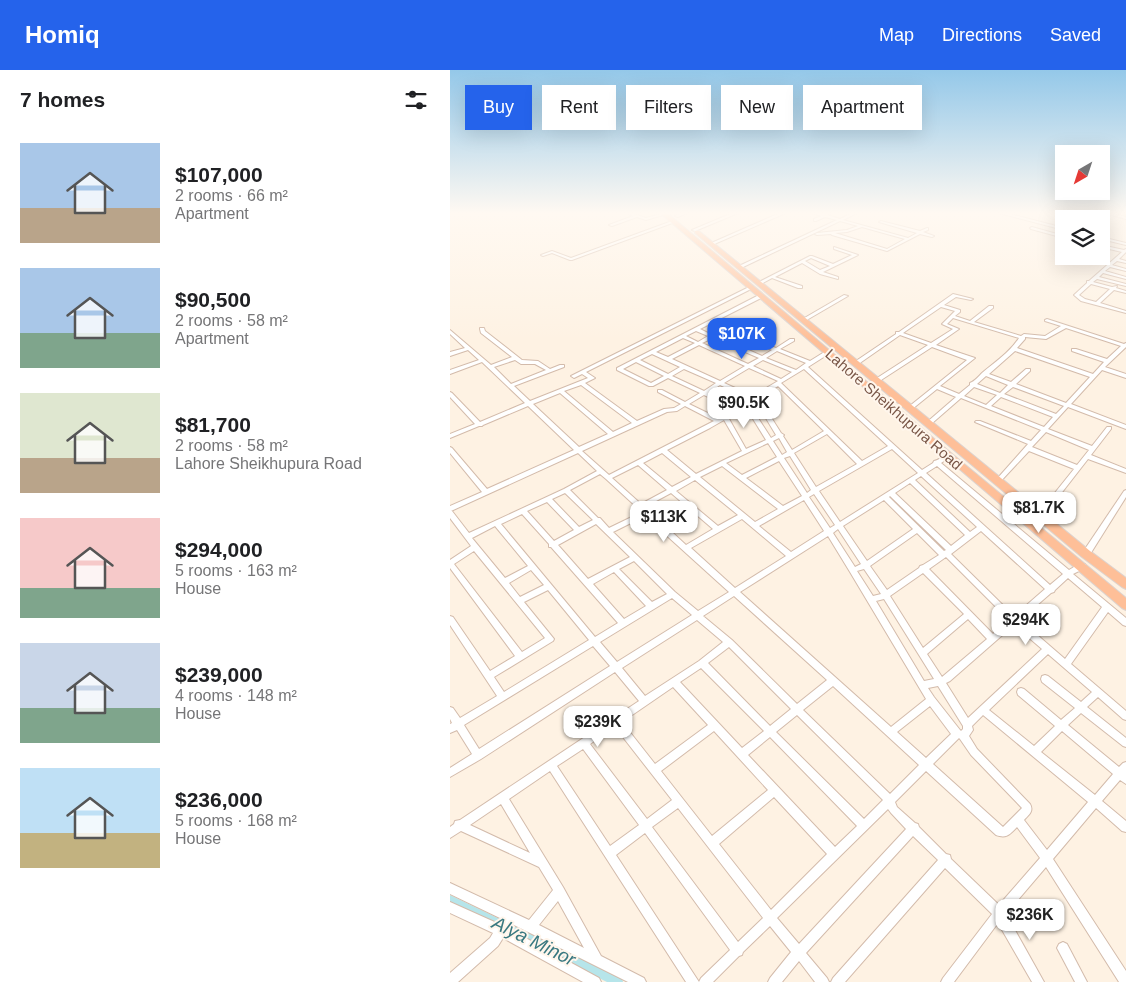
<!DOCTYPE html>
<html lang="en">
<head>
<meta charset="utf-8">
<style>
  :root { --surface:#fff; --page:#f2f2f2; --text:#202124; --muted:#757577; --accent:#2563eb }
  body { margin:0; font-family:Helvetica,sans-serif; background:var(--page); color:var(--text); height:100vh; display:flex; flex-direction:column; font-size:19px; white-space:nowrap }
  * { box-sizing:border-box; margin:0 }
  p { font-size:16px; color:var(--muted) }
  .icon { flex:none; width:28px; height:28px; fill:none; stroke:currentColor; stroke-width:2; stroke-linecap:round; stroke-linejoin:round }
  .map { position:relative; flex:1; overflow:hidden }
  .sheet { display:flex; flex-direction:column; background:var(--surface); width:450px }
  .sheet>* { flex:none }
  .top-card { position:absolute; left:15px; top:15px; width:475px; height:45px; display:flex; gap:10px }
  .needle { width:32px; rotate:219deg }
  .buttons { position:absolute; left:605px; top:75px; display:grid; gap:10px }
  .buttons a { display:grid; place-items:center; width:55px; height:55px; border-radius:0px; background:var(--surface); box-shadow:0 5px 20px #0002; font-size:25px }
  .price { position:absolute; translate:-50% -42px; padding:0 11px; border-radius:10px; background:#fff; color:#222; font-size:16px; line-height:32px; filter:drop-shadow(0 1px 2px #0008) }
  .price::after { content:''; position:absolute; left:50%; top:30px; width:15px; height:11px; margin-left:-8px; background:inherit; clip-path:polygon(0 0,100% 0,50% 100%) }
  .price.active { background:var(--accent); color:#fff }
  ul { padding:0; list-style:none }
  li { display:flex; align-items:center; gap:15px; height:125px; padding:0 20px }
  li span { display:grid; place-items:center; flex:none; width:140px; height:100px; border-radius:0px; color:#555 }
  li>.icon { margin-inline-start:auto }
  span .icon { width:60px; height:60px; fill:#fffc; stroke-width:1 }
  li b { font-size:21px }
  h2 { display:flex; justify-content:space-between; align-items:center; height:60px; padding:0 20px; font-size:21px }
  .chip { padding:0 18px; border-radius:0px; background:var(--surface); box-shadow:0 5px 20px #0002; font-size:18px; line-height:45px }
  .chip.active { background:var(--accent); color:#fff }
  header { display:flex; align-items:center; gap:30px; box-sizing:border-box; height:70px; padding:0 25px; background:var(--accent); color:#fff }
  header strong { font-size:24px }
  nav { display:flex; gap:28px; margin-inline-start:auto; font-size:18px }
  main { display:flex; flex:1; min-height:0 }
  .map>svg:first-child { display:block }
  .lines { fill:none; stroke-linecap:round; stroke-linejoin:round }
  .canal { fill:#b6e5ea; fill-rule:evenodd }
  .minor-casing { stroke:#d3bbab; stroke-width:2 }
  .trunk-casing { stroke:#dcd3cf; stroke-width:2 }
  .minor { fill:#fff; fill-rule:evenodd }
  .trunk { fill:#febf98; fill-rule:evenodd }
  .labels { text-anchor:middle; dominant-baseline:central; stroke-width:4; stroke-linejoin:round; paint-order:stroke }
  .street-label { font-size:15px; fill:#795647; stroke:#fff6ec }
  .near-water-label { font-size:19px; font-style:italic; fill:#397880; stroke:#fff6ec }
</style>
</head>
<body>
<header>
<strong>Homiq</strong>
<nav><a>Map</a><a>Directions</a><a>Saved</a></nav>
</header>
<main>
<section class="sheet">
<h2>7 homes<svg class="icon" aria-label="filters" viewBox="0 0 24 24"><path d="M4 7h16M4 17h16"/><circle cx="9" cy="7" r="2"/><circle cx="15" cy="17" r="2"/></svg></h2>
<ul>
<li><span style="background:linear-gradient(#a9c7e8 65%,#b9a48a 0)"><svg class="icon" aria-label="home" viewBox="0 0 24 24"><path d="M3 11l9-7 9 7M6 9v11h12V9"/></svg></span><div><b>$107,000</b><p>2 rooms · 66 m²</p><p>Apartment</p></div></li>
<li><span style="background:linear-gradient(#a9c7e8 65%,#7fa58c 0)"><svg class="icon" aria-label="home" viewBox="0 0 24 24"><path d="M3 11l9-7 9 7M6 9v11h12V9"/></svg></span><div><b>$90,500</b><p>2 rooms · 58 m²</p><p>Apartment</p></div></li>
<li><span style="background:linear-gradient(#dfe7d0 65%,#b9a48a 0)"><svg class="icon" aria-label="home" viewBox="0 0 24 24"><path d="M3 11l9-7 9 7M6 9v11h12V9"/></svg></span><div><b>$81,700</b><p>2 rooms · 58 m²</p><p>Lahore Sheikhupura Road</p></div></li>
<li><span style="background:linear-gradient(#f6c9c9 70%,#7fa58c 0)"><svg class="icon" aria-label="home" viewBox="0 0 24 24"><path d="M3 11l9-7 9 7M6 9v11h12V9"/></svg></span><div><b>$294,000</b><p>5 rooms · 163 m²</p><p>House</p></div></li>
<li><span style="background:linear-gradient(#c9d6e8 65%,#7fa58c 0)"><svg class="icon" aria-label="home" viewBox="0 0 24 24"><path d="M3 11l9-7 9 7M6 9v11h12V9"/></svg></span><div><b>$239,000</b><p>4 rooms · 148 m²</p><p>House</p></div></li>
<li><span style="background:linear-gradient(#bfe0f5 65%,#c2b280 0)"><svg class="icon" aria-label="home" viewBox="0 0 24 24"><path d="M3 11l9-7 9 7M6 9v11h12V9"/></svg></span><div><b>$236,000</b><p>5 rooms · 168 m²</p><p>House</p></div></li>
</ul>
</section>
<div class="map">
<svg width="676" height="912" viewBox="0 0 676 912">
  <rect width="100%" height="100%" fill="#fef2e3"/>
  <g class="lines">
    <polygon class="canal" points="0,825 172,908 173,912 157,912 0,835"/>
    <g class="minor-casing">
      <g id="minor">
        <polygon points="233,142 239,142 228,147 225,146"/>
        <polygon points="285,142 288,143 245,161 242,160"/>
        <polygon points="332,142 338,142 262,175 259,174"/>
        <path d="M360 142H367L374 144 378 142H383L377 145 390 149 404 142H409L393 150 458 168 467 163 429 152 431 151 470 161 477 158H478V160L473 162 484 166 482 167 470 164 437 181 382 165 381 164 367 165 365 164 367 163 397 160 408 156 390 151 291 198H289V196L387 150 375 147 366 151H364V149L371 146ZM412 157 455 169 437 179 385 163 397 162Z"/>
        <polygon points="545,142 552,142 614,158 614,160"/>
        <polygon points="651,142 658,142 676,147 676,149"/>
        <polygon points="181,143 196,148 214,143 216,144 196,150 187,147 162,156 159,155 183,146 179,144"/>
        <polygon points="222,151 225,152 122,190 120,190 102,183 93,186 91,185 102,181 121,188"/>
        <polygon points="582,157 614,166 614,168 581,159 580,158"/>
        <polygon points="651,167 676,173 676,175 651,169"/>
        <path d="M651 175 674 180 676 179V182L669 189 676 191V193L667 191 662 195 676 199V201L660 197 655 201 676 207V209L653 203 649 207 676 214V216L647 209 643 212 662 217 667 216 666 218 676 221V223L664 220 650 233 676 241V243L631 231 624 225 637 213V211H639L672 182 651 177ZM641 214 660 219 646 232 635 229 629 225Z"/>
        <path d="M384 177 408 185 373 202 388 207V209L370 204 352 193 325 207 352 216V218H348L322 208 311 214 307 213 360 186H362L383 194 402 185 384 179ZM361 188 380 196 370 200 355 191Z"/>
        <path d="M299 217 303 218 136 302 145 308 135 313 187 351 214 339 224 338 231 334 208 322V320H212L235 332 250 323 218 308 203 316H199L167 300V298L309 225H313V227L250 259 262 265 267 262H271V264L266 266 290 276 305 270 326 278 340 269H344V271L330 279 360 291 376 281H380V283L358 297 472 400 483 393 484 391C490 390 494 384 500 385L501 386 500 387 491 393 619 500 629 494H635L636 496 635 498 623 504 676 548V556L673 555 658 542 621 594 676 641V650L673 649 648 627 637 637 676 668V677L673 676 631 643 618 655 669 697 673 693 676 692V714L670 710 652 731 676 751V762L672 761 646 738 603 789 676 901V912H669L596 797 556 844 594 912H582L548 853 504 912H491L493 908 542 844 495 798 395 912H381L383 908 488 790 463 766 356 883 377 908 379 912H365L349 891 332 912H318L320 908 341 882 320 856 293 882 292 885 289 886 263 912H249L251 908 280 880 195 763 166 785 249 912H236L100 701 59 729 113 817 151 886 194 908 196 912H178L62 854 59 859 149 908 151 912H133L53 868 48 876 8 912H0V903L40 868 43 863 0 843V832L49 854 52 849 0 824V813L79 850 103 820 89 797 11 761 0 768V757L4 754 5 751 10 750 189 631 165 602 31 689 0 707V698L22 684 7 660 0 663V654L2 653 0 649V637L3 638 10 648 47 626 0 555V546L3 547 40 601 65 586 0 498V490L21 476 0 448V436L32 422 0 383V377L2 378 37 419 124 380 78 336 33 355 32 356H29L0 368V364L25 354 0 327V322L2 323 30 352 75 333 32 292 0 304V300L29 290 18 280 0 286V282L15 278 0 264V260L41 295 62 287 31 263 30 259V258H34L35 261 72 290 88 291 100 299 110 295H114V297L64 316 80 331 138 308 132 304 124 308 121 306ZM246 261 258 266 248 272 236 266ZM233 268 245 273 218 287 206 282ZM263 268 309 288 298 294 252 273ZM305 273 322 280 312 286 294 278ZM249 275 295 296 270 311 222 289ZM327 281 356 293 346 300 316 288ZM202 284 230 297 218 304 190 290ZM65 290 71 294H85L96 300 61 314 44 297ZM313 290 342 302 331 309 303 296ZM186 292 214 306 201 313 173 299ZM299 298 328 311 303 326 274 313ZM234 299 266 313 254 321 222 306ZM354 299 438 376 412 391 331 313ZM131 315 182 353 163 362 114 321ZM270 315 299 329 287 336 258 323ZM328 316 374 361 342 380 333 366 334 365 331 363 309 328ZM110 323 158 364 129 377 83 334ZM254 325 283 339 268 348 239 334ZM305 330 326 365 321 368 299 334ZM235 336 264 351 159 405 132 381 217 342 227 341ZM295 336 316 370 296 379 278 347ZM274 350 292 381 246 404 217 380 260 358ZM377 364 407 394 366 417 344 383ZM329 368 337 382 332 385 323 371ZM318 373 327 387 292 405 276 393ZM442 379 468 403 390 452 369 421ZM128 383 147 401 114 419 19 463 2 441H1ZM212 383 241 407 222 417 193 393ZM340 386 361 420 357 423 334 388ZM329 391 352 426 333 436 296 408ZM188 395 217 420 191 434 162 408ZM272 396 328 439 305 452 250 407ZM487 396 613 504 600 515 476 403ZM150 404 156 409 192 442 159 458 150 448H148L120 420ZM471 406 527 457 520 462 465 410ZM245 410 288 445 268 456 226 421ZM460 413 515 465 501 476 445 423ZM115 423 143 450 129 457 102 429ZM221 423 263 459 236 475 195 437ZM364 424 385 455 380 458 359 427ZM440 426 496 480 494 481 439 427ZM354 430 374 461 341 482 309 456ZM434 430 463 459 417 491 393 456ZM97 432 124 460 104 471 77 441ZM72 444 99 474V477H101L168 553 145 567 51 454ZM195 446 279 522 248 541 225 522 163 462ZM292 449 336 486 285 518 241 478ZM146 454 180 487 138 509 108 475ZM45 456 78 496 55 508 22 468ZM388 459 411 494 405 497 383 463ZM531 461 595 519 564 546 501 484ZM467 463 489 485 473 495 470 496 469 498 437 520 420 496ZM378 466 400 502 476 629 441 657 290 522ZM24 481 95 568 72 582 4 494ZM496 487 559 550 543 564 479 499ZM184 491 217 524 202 532 169 499ZM414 499 431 524 423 526 407 501ZM81 500 94 515 70 527 59 513ZM164 502 196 536 174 549 143 514ZM473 503 514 544 473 578 440 526ZM618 508 652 537 615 589 570 550 601 523 604 522 605 520ZM98 520 139 570 54 622 44 607 103 571 104 569 74 532ZM284 526 377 610 347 634 282 570 253 546ZM222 528 242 545 167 592 150 572ZM434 529 484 609 474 611 426 531ZM518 549 537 569 492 607 477 584ZM247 550 273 572 249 591 195 626 172 598ZM564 555 592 579 518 648 496 613 500 611ZM143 576 160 596 29 679 14 655ZM279 577 341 639 320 656 258 593ZM598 584 642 622 631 632 598 606 595 605 592 606 591 609 592 612 625 638 611 650 574 619 571 618 568 619 567 622 568 625 605 656 584 676 539 640ZM251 598 314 661 292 678 230 612ZM383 616 469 695 440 724 353 640ZM488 616 513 656V659L511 661 510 660 484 627 478 618ZM223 617 258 655 205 694 172 652ZM480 636 501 664 476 688 447 662ZM347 645 433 730 414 749 326 662ZM533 645 638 732 597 780 574 750C579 745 584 741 580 734L527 679 519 666 523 660 522 656ZM165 657 222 730 197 749 140 674ZM264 661 318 720 262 766 211 701ZM612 661 663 704 645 725 591 682ZM320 667 407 756 385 777 298 685ZM509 668 510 669 521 685 572 738 553 757 483 694ZM133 679 189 755 160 776 107 696ZM476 701 546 765C557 769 560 764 567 757L590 788 549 835 501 789 500 785 496 784 469 757 468 754 465 753 447 737 445 732ZM324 727 377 784 321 840 269 774ZM51 734 80 783 20 755ZM228 738 313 848 288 872 202 757ZM438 739 441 743 456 759 349 874 327 848ZM108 831 134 878 89 855Z"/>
        <path d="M503 224 523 229 521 230 506 227 494 235 510 240V242L505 246 520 251 539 236H543V238L524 252 571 266 574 264 595 266 611 256 595 251V250L597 249 674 274 676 273V277L655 297 676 304V308L652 300 621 334 676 355V359L618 337 598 359 642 376 657 357H661V359L641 385 676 399V403L638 389 592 448H588L587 446 588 444 624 399 579 381 550 412H546L545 411 546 410 578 374 525 352 526 351H530L581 371 591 360 511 328 480 355H476V353L506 327 487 319 461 340 459 341 456 339 517 290 482 277 428 312H424V310L478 275 450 265 407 295H403V293L446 264V262H449ZM491 237 505 241 492 254 503 259 481 273 453 263ZM503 248 569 268C559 283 545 292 532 303 528 307 525 311 520 313V315L509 324 490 316 525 288 486 275 509 259 497 254ZM616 258 671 276 657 289 626 279H622V281L654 292 643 304 567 278 575 269V267L596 269ZM565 281 640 307 616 333 566 314 580 301V299H576L561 312 539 304ZM536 306 558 315 550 323 527 314ZM524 317 547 325 536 335 514 326ZM563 317 614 336 606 344 554 324ZM551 327 603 347 594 357 541 336ZM596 362 639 380 627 395 582 377Z"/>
        <polygon points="394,225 398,226 355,251 351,250"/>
        <polygon points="676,420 676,427 639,486 633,486 632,484 633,482 674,421"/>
        <polygon points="613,872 617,874 637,912 625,912 607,878 609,874"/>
      </g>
    </g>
    <g class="trunk-casing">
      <g id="trunk">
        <polygon points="209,142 216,142 502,384 676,528 676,540 672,538"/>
        <polygon points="245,161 249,161 640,481 676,508 676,519 672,517 632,487 245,163"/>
      </g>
    </g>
    <use href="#minor" class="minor"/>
    <use href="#trunk" class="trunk"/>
  </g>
  <linearGradient id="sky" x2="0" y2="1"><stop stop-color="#94c8e9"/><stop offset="0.53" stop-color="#fff9f2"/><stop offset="1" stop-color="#fff9f2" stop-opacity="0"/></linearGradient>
  <rect width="676" height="270" fill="url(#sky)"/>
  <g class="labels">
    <g class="street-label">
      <text transform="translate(444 339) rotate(41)">Lahore Sheikhupura Road</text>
    </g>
    <g class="near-water-label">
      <text transform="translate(84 871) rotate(26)">Alya Minor</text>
    </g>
  </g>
</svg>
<div class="buttons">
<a><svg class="needle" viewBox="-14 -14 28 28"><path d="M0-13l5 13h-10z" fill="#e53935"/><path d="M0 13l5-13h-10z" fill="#757577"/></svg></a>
<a><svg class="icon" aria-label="layers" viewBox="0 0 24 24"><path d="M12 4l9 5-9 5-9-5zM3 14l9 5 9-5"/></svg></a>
</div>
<b class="price active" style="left:292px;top:290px">$107K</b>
<b class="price" style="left:294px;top:359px">$90.5K</b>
<b class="price" style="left:589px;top:464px">$81.7K</b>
<b class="price" style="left:214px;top:473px">$113K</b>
<b class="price" style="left:576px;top:576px">$294K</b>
<b class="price" style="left:148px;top:678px">$239K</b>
<b class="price" style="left:580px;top:871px">$236K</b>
<div class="top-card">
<a class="chip active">Buy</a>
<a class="chip">Rent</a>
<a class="chip">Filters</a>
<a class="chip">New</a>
<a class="chip">Apartment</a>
</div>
</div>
</main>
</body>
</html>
